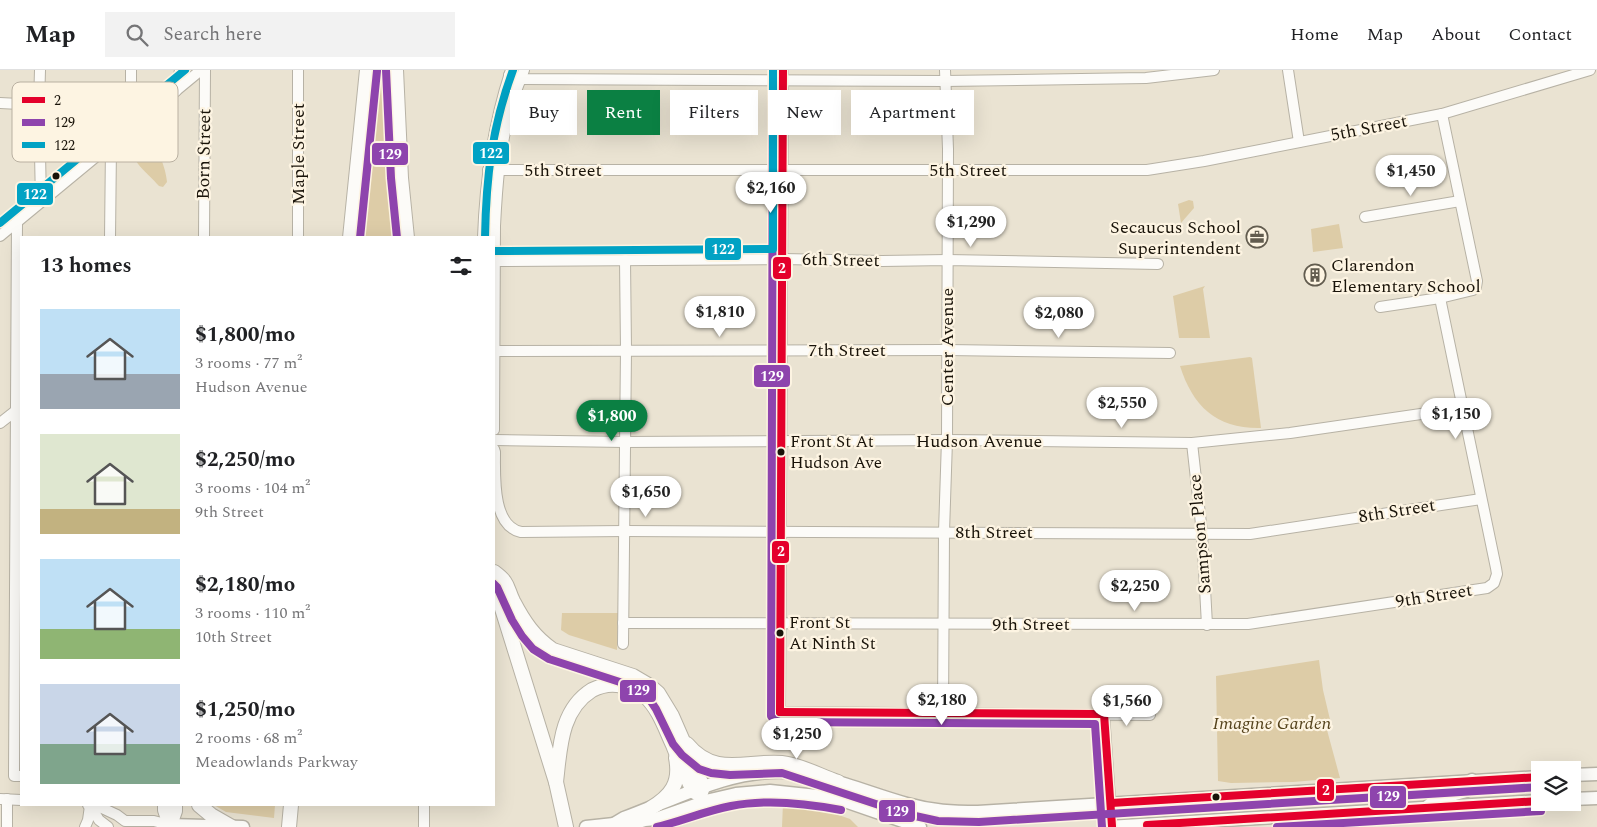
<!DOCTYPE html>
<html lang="en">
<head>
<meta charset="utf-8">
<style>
  :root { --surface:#fff; --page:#f2f2f2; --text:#202124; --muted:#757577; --line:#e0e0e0; --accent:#0b8043 }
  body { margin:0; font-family:Spectral,serif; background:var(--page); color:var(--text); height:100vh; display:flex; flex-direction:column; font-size:19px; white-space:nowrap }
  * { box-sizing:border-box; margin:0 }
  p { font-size:16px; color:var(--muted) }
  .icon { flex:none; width:28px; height:28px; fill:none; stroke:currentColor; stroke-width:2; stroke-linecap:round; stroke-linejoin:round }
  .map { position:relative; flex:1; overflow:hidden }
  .sheet { position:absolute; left:20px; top:166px; width:475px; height:570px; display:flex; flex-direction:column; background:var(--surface); border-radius:0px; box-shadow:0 5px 20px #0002 }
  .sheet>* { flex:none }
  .hud { position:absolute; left:510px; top:20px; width:475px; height:45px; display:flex; gap:10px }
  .controls { position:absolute; left:1531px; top:691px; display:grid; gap:10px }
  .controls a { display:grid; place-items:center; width:50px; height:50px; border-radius:0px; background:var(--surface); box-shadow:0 5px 20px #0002; font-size:25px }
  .price { position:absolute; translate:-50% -42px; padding:0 11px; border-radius:18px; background:#fff; color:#222; font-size:16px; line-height:32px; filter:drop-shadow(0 1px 2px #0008) }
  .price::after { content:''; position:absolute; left:50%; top:30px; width:15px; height:11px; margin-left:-8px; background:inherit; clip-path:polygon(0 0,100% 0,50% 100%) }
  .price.active { background:var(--accent); color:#fff }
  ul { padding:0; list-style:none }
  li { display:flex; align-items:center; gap:15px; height:125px; padding:0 20px }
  li span { display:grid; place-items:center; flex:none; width:140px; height:100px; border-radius:0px; color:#555 }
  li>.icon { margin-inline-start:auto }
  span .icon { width:60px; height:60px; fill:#fffc; stroke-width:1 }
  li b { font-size:21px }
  h2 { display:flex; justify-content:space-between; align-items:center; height:60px; padding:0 20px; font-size:21px }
  .tag { padding:0 18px; border-radius:0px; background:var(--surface); box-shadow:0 5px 20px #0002; font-size:18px; line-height:45px }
  .tag.active { background:var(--accent); color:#fff }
  header { display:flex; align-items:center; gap:30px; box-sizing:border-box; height:70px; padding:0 25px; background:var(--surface); border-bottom:1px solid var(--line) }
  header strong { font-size:24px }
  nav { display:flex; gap:28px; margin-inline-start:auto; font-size:18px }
  .search { width:350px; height:45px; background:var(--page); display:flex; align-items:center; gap:12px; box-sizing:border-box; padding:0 18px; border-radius:0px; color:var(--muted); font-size:19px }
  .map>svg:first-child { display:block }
  .green { fill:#ddcca7 }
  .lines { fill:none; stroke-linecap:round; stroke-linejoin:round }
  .minor-casing { stroke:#b7b2a5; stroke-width:12 }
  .major-casing { stroke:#b7b2a5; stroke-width:15 }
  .highway-casing { stroke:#b7b2a5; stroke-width:16 }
  .minor { stroke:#fcfbf8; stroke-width:10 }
  .major { stroke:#fcfbf8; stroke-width:12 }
  .highway { stroke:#fcfbf8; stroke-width:14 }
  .bus-1-casing { stroke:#fdf4e2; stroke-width:11 }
  .bus-2-casing { stroke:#fdf4e2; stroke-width:11 }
  .bus-3-casing { stroke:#fdf4e2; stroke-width:11 }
  .bus-1 { stroke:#e4002b; stroke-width:8 }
  .bus-2 { stroke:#8e44ad; stroke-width:8 }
  .bus-3 { stroke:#01a2c4; stroke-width:8 }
  .bus-dot { fill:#191309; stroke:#fdf4e2; stroke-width:2 }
  .labels { text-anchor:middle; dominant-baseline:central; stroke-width:4.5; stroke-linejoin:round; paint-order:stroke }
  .bus-label { font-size:17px; fill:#191309; stroke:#fdf4e2; text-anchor:start }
  .street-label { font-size:18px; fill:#191309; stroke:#fdf4e2 }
  .poi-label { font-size:18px; fill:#191309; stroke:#fdf4e2; text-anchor:end }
  .park-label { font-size:18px; font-style:italic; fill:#55431c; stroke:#fdf4e2 }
  .key { fill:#fdf4e2; stroke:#b9b0a1; stroke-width:1 }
  .key-label { font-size:14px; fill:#191309 }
  .line-badge { stroke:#fdf4e2; stroke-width:2 }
  .badge-label { font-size:14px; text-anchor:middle; font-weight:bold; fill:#fff }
</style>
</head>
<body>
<header>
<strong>Map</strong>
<div class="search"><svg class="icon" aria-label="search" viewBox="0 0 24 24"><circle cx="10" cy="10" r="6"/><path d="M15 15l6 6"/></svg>Search here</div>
<nav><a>Home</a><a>Map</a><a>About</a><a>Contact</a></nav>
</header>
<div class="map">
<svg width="1597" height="757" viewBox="0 0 1597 757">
  <rect width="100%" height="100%" fill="#eae3d2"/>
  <g class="green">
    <polygon points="377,0 385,0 386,39 393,143 397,167 360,167"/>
    <path d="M145 65 149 66C157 76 166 98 167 112L163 117 159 116C147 102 128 91 132 70Z"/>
    <polygon points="1189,130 1193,131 1194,138 1181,153 1178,134"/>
    <polygon points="1339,154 1343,178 1313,182 1311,159"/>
    <polygon points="1205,216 1203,219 1210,268 1179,268 1173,226"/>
    <path d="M1250 287 1252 288 1261 358C1217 359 1193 337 1180 296Z"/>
    <polygon points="562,543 618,543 617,580 569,565 561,560"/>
    <polygon points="1319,590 1323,620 1332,658 1327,660 1340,708 1293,712 1231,713 1218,711 1216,606"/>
    <polygon points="783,733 813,736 850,749 858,757 782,757"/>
    <polygon points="214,735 275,735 274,748 226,742"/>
  </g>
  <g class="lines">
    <g class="minor-casing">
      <g id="minor">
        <polyline points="40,0 39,35 41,132"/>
        <polyline points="131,0 131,46 134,56"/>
        <polyline points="298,0 298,168"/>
        <polyline points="783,0 780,642 1150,645"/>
        <polyline points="1288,0 1299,72"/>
        <polyline points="509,5 521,9 945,11 1146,8 1214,0"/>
        <polyline points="176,21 180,0"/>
        <polyline points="0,33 39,35"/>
        <polyline points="488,100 1147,100 1204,91 1442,44 1590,0"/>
        <polyline points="1365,147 1460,131"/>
        <path d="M17 152C15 337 16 522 14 706H21"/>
        <polyline points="0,166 201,0"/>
        <polyline points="110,168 111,76"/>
        <polyline points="204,168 205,0"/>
        <path d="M483 168C485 110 493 54 511 0"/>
        <polyline points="494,191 783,189 882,191 947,190 1158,194"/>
        <polyline points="1380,237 1440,228 1473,220 1476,217 1477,211 1442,44"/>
        <polyline points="494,281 947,280 1170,283"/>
        <polyline points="0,353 18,339"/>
        <path d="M494 360 495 156C497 116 500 75 511 37 514 24 520 12 524 0"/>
        <polyline points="494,370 625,372 947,370 1192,373 1290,363 1462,338"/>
        <polyline points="1192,373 1202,463 1207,555"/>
        <path d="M494 379 495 382C495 406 492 456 521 462L625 461 1250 464 1481 429"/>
        <polyline points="623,553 1248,554 1487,518 1494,513 1497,504 1496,498 1440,228"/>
        <polyline points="623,574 626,280 625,190"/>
        <polyline points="943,643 944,462 947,370 948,79 945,0"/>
        <polyline points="1104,644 1112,757"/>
        <polyline points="0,729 21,730"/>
        <polyline points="88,735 102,738 117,745 125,751 154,751 170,755"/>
        <polyline points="424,735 424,757"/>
        <polyline points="90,736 99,750 108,757"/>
        <polyline points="7,757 7,729"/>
        <polyline points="85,757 88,750 90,736"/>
      </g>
    </g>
    <g class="major-casing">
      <g id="major">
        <polyline points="1572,705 1597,704"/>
        <polyline points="1572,729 1597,728"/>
        <polyline points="1427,737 1437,729 1466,721 1472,710"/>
        <path d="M614 754 624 748C676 729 729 699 787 702 828 705 867 723 907 734 932 741 953 742 978 742L1540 707"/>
        <polyline points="170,755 243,757"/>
        <polyline points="586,757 614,754 628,755 645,750 656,749 710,730 736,724 770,721 817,726 832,730 839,729 920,757"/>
        <polyline points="1108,757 1540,731"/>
      </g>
    </g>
    <g class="highway-casing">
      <g id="highway">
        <polyline points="396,0 401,108 407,168"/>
        <polyline points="350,168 367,0"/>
        <path d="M494 502C509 513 506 516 513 531 524 552 534 567 553 580L633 606 650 616 658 623 672 646 703 717 700 725 693 721C686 705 679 691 673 675 665 658 659 639 645 626 638 618 627 616 617 615 609 614 600 616 592 620 560 640 560 679 556 712"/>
        <polyline points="494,513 556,712 566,757"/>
        <path d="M687 674C715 708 746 690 782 693 801 695 820 706 838 712"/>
        <polyline points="165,735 165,740 170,755"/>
        <polyline points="199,735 211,745 232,757"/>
        <path d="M651 738C671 726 681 713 676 688"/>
        <polyline points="170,755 175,741 175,735"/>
        <polyline points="289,757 291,735"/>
      </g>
    </g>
    <use href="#minor" class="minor"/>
    <use href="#major" class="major"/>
    <use href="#highway" class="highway"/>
    <g class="bus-1-casing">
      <g id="bus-1">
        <polyline points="780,642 783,0"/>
        <polyline points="780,642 1104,644"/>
        <polyline points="1104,644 1112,756"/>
        <polyline points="1111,733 1540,707"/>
        <polyline points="1147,755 1540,731"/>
      </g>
    </g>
    <g class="bus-2-casing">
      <g id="bus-2">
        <polyline points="386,0 391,108 397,168"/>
        <polyline points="773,0 771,646 774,650 780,652 1095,654 1102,757"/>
        <polyline points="360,168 377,1"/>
        <polyline points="494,514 497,517 512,550 522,566 533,579 549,589 629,615 644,624 650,630 656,639 673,674 682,685 699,699 711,703 730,705 782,703 906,744 938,751 979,752 1540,717"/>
        <path d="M657 757C682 751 705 741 731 736 766 729 805 733 841 740"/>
        <polyline points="1277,757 1541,741"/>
      </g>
    </g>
    <g class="bus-3-casing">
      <g id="bus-3">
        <polyline points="0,153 185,0"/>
        <path d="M485 168C486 107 492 57 513 0"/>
        <polyline points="494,181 773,179 773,0"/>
      </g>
    </g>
    <use href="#bus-1" class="bus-1"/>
    <use href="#bus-2" class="bus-2"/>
    <use href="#bus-3" class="bus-3"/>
  </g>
  <defs>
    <g id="office-ring" transform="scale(1.125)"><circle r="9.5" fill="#fdf4e2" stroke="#625c4f" stroke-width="1.5"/><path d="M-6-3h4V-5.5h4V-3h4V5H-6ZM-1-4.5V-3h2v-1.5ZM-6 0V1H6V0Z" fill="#625c4f"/></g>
    <g id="building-ring" transform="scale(1.125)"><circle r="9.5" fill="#fdf4e2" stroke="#625c4f" stroke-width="1.5"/><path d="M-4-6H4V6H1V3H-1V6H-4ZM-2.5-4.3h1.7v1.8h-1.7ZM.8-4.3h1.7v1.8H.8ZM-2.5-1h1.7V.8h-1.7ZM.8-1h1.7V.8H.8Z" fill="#625c4f"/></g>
  </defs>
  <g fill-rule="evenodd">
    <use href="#office-ring" x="1257" y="167"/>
    <use href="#building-ring" x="1315" y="205"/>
  </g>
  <g class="bus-dot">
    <circle cx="56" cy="106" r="4.5"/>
    <circle cx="781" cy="382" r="4.5"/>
    <circle cx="780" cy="563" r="4.5"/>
    <circle cx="1216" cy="727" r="4.5"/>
  </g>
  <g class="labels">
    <g class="bus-label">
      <text x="790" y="372">Front St At<tspan x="790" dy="21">Hudson Ave</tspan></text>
      <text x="789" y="553">Front St<tspan x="789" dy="21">At Ninth St</tspan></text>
    </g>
    <g class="street-label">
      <text transform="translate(1369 58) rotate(-11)">5th Street</text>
      <text transform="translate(204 84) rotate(-89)">Born Street</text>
      <text transform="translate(298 84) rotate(-90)">Maple Street</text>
      <text x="563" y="100">5th Street</text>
      <text x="968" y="100">5th Street</text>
      <text transform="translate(841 190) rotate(1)">6th Street</text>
      <text transform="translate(947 277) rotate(-90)">Center Avenue</text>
      <text x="847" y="280">7th Street</text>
      <text x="979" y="371">Hudson Avenue</text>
      <text transform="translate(1397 441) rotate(-9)">8th Street</text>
      <text x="994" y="462">8th Street</text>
      <text transform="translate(1200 464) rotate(-95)">Sampson Place</text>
      <text transform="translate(1434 526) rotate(-9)">9th Street</text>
      <text x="1031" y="554">9th Street</text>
    </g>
    <g class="poi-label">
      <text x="1241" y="157">Secaucus School<tspan x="1241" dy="21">Superintendent</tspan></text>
      <text x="1331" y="195" text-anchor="start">Clarendon<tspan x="1331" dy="21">Elementary School</tspan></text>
    </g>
    <g class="park-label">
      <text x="1272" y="653">Imagine Garden</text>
    </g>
  </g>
  <rect x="12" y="12" width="166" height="80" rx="8" class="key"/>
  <rect x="22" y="27" width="23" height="6" fill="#e4002b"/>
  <rect x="22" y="49" width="23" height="7" fill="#8e44ad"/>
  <rect x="22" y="72" width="23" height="6" fill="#01a2c4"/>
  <g class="key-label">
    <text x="54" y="35">2</text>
    <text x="54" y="57">129</text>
    <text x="54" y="80">122</text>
  </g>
  <g class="line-badge">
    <rect x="472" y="71" width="38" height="24" rx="5" fill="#01a2c4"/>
    <rect x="371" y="72" width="38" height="24" rx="5" fill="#8e44ad"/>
    <rect x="16" y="112" width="38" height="24" rx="5" fill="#01a2c4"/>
    <rect x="704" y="167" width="38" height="24" rx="5" fill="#01a2c4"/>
    <rect x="772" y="186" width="20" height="24" rx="5" fill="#e4002b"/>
    <rect x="753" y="294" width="38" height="24" rx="5" fill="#8e44ad"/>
    <rect x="771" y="470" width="19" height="24" rx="5" fill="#e4002b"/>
    <rect x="619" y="609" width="38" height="24" rx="5" fill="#8e44ad"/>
    <rect x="1316" y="708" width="19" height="24" rx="5" fill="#e4002b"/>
    <rect x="1369" y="715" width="38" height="24" rx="5" fill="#8e44ad"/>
    <rect x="878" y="729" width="38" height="24" rx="5" fill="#8e44ad"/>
  </g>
  <g class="badge-label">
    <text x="491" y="88">122</text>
    <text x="390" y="89">129</text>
    <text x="35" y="129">122</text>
    <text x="723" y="184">122</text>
    <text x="782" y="203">2</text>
    <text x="772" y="311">129</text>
    <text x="781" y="486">2</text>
    <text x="638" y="625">129</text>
    <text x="1326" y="725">2</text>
    <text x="1388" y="731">129</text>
    <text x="897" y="746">129</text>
  </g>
</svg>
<div class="controls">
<a><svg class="icon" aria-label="layers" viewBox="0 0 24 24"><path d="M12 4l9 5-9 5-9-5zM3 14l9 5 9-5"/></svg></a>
</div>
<b class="price" style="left:1411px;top:127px">$1,450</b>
<b class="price" style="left:771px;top:144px">$2,160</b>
<b class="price" style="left:971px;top:178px">$1,290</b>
<b class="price" style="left:720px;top:268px">$1,810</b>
<b class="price" style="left:1059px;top:269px">$2,080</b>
<b class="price" style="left:1122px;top:359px">$2,550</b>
<b class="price" style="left:1456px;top:370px">$1,150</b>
<b class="price active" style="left:612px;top:372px">$1,800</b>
<b class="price" style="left:646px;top:448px">$1,650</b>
<b class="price" style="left:1135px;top:542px">$2,250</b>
<b class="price" style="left:942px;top:656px">$2,180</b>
<b class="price" style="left:1127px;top:657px">$1,560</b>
<b class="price" style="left:797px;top:690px">$1,250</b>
<div class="hud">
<a class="tag">Buy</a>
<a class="tag active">Rent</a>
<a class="tag">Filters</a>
<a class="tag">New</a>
<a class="tag">Apartment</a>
</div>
<section class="sheet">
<h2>13 homes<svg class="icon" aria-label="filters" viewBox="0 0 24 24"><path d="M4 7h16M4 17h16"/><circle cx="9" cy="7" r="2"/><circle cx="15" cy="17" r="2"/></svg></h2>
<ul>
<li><span style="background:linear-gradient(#bfe0f5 65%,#9aa5b1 0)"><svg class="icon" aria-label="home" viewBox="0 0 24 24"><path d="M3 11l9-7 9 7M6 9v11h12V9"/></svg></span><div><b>$1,800/mo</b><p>3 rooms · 77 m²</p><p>Hudson Avenue</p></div></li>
<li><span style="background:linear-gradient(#dfe7d0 75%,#c2b280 0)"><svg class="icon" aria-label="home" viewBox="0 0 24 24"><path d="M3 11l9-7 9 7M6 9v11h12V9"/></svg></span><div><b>$2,250/mo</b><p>3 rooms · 104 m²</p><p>9th Street</p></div></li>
<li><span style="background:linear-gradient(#bfe0f5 70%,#8fb573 0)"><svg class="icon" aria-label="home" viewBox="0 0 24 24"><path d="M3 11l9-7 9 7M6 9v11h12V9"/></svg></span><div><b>$2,180/mo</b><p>3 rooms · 110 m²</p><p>10th Street</p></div></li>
<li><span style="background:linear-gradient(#c9d6e8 60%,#7fa58c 0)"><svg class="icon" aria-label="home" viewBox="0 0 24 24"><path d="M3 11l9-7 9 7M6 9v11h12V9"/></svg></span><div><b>$1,250/mo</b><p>2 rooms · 68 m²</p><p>Meadowlands Parkway</p></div></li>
</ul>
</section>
</div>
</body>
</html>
